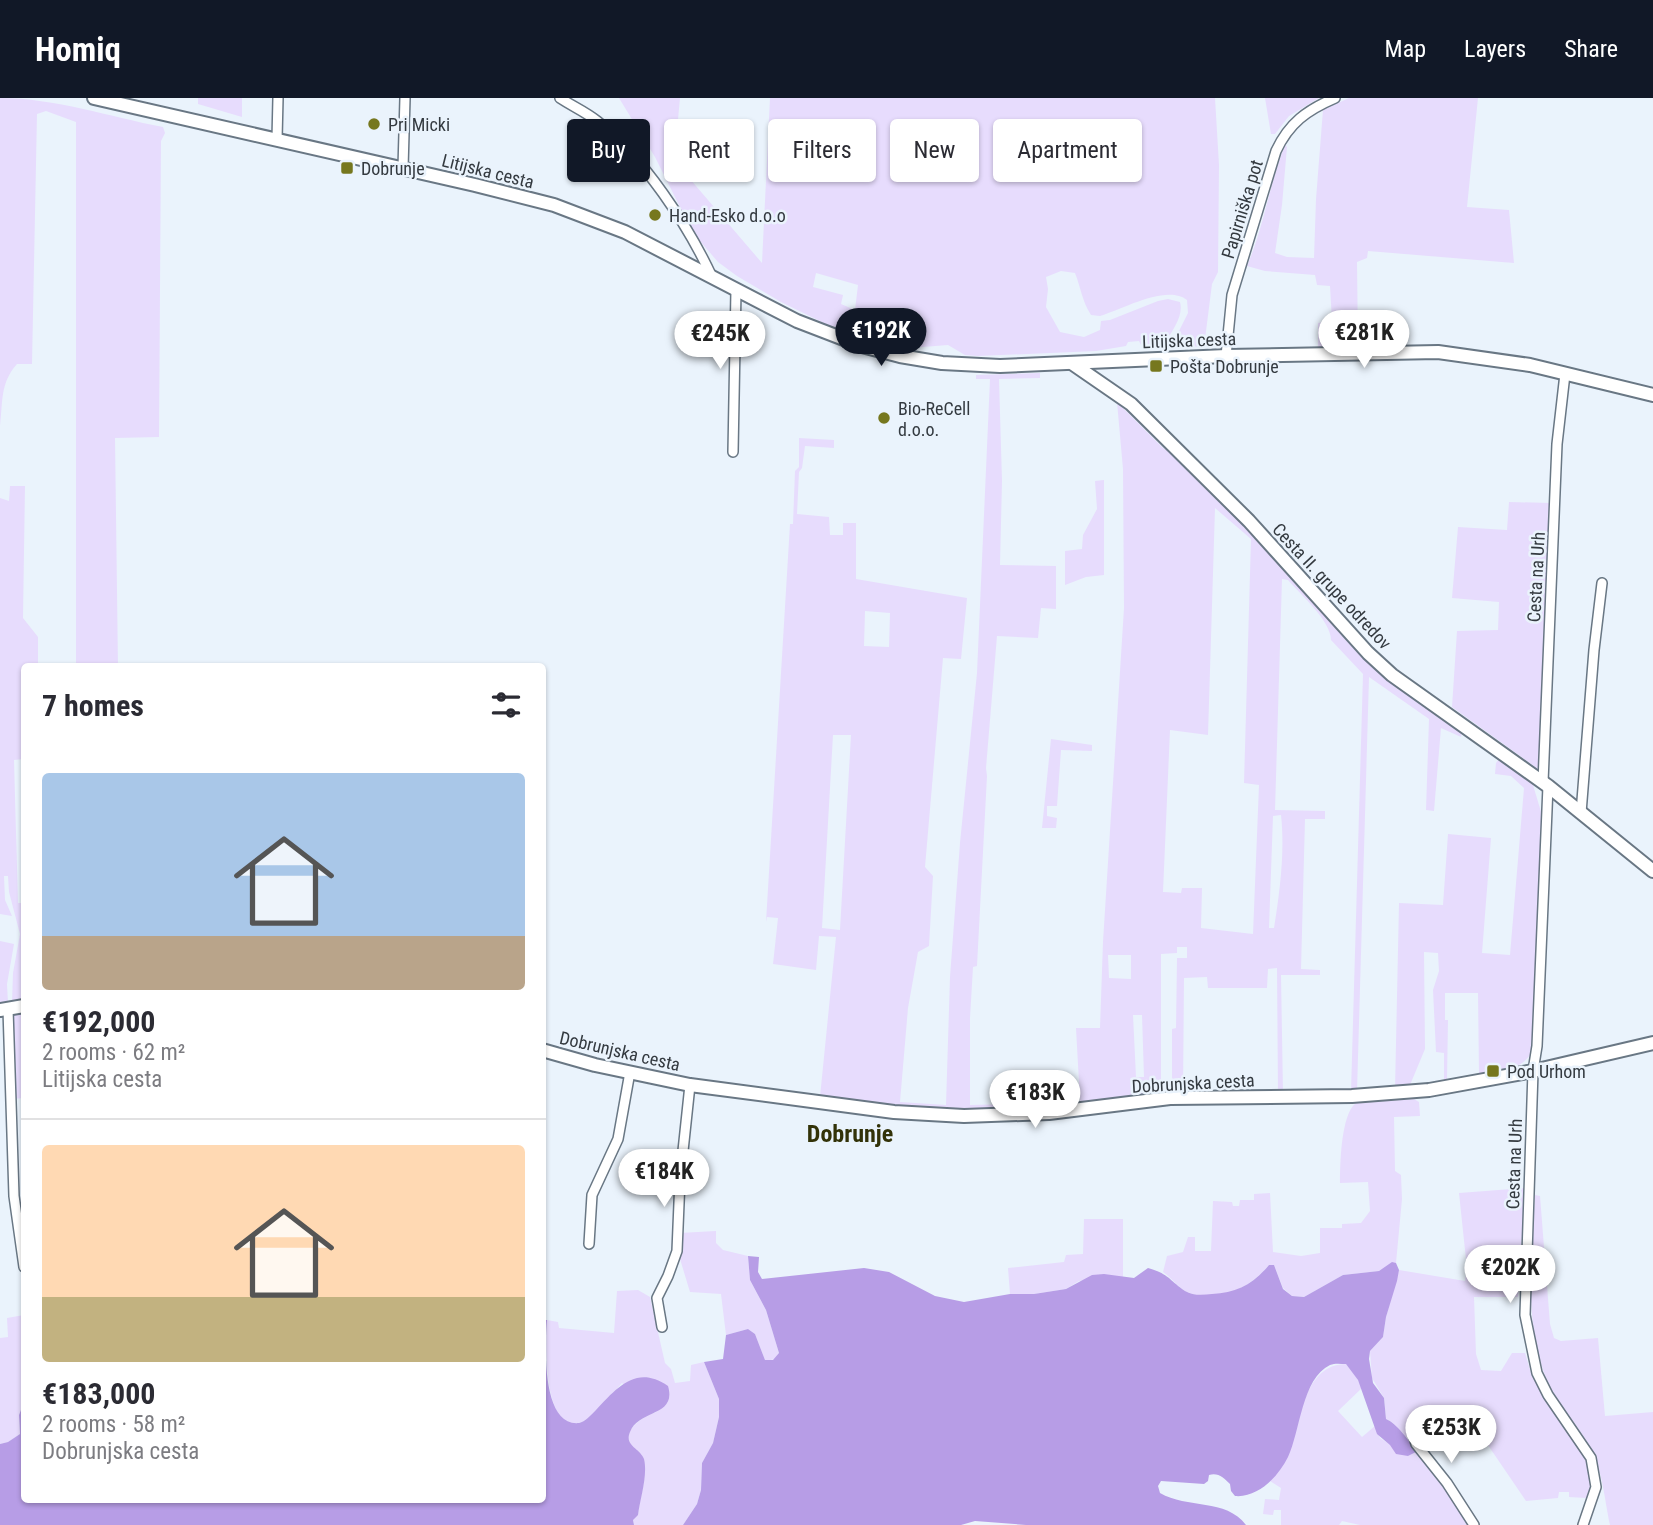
<!DOCTYPE html>
<html lang="en">
<head>
<meta charset="utf-8">
<style>
  :root { --surface:#fff; --page:#f7f7f7; --text:#2b2b33; --muted:#7c7c81; --line:#e1e1e2; --accent:#111827 }
  body { margin:0; font-family:"Roboto Condensed",sans-serif; background:var(--page); color:var(--text); height:100vh; display:flex; flex-direction:column; font-size:26px; white-space:nowrap }
  * { box-sizing:border-box; margin:0 }
  p { font-size:23px; color:var(--muted) }
  .icon { flex:none; width:38px; height:38px; fill:none; stroke:currentColor; stroke-width:2; stroke-linecap:round; stroke-linejoin:round }
  .map { position:relative; flex:1; overflow:hidden }
  .side { position:absolute; left:21px; top:565px; width:525px; height:840px; display:flex; flex-direction:column; background:var(--surface); border-radius:7px; box-shadow:0 2px 5px #0004 }
  .side>* { flex:none }
  .top-card { position:absolute; left:567px; top:21px; width:665px; height:63px; display:flex; gap:14px }
  .price { position:absolute; translate:-50% -60px; padding:0 16px; border-radius:24px; background:#fff; color:#222; font-size:23px; line-height:46px; filter:drop-shadow(0 2px 4px #0008) }
  .price::after { content:''; position:absolute; left:50%; top:42px; width:21px; height:16px; margin-left:-10px; background:inherit; clip-path:polygon(0 0,100% 0,50% 100%) }
  .price.on { background:var(--accent); color:#fff }
  ul { padding:0; list-style:none }
  li { display:grid; align-content:center; gap:14px; height:371px; padding:0 21px }
  li+li { border-top:2px solid var(--line) }
  li span { display:grid; place-items:center; height:217px; border-radius:7px; color:#555 }
  li>.icon { margin-inline-start:auto }
  span .icon { width:126px; height:126px; fill:#fffc; stroke-width:1 }
  li b { font-size:30px }
  h2 { display:flex; justify-content:space-between; align-items:center; height:84px; padding:0 21px; font-size:30px }
  .tag { padding:0 24px; border-radius:7px; background:var(--surface); box-shadow:0 2px 5px #0004; font-size:24px; line-height:63px }
  .tag.on { background:var(--accent); color:#fff }
  header { display:flex; align-items:center; gap:42px; box-sizing:border-box; height:98px; padding:0 35px; background:var(--accent); color:#fff }
  header strong { font-size:33px }
  nav { display:flex; gap:38px; margin-inline-start:auto; font-size:24px }
  .map>svg:first-child { display:block }
  .green { fill:#e7dcfd; fill-rule:evenodd }
  .forest { fill:#b79de6 }
  .lines { fill:none; stroke-linecap:round; stroke-linejoin:round }
  .street-casing { stroke:#697784; stroke-width:12 }
  .secondary-casing { stroke:#697784; stroke-width:16 }
  .street { stroke:#fff; stroke-width:9 }
  .secondary { stroke:#fff; stroke-width:12 }
  .poi-dot { fill:#76771e; stroke:#eaf3fc; stroke-width:2.5 }
  .labels { text-anchor:middle; dominant-baseline:central; stroke-width:5; stroke-linejoin:round; paint-order:stroke }
  .poi-label { font-size:18px; fill:#343a40; stroke:#eaf3fc; text-anchor:start }
  .street-label { font-size:18px; fill:#343a40; stroke:#eaf3fc }
  .district-label { font-size:24px; font-weight:bold; fill:#323208; stroke:#eaf3fc }
</style>
</head>
<body>
<header>
<strong>Homiq</strong>
<nav><a>Map</a><a>Layers</a><a>Share</a></nav>
</header>
<div class="map">
<svg width="1653" height="1427" viewBox="0 0 1653 1427">
  <rect width="100%" height="100%" fill="#eaf3fc"/>
  <g class="green">
    <path d="M0 0C55 0 110 19 163 29L165 35 161 43 159 339 115 340 118 569H76V24L46 13 37 16 32 266H17C0 285 3 303 0 328Z"/>
    <polygon points="198,0 242,0 242,19 198,6"/>
    <path d="M619 0H680L677 32 678 67 762 165 770 0H1215L1219 67 1218 174 1212 186 1204 249 1172 247 1188 215 1187 202C1167 186 1123 211 1100 218L1091 217C1082 203 1081 190 1075 175L1061 173 1046 179 1048 191 1046 209 1060 234 1084 239 1100 232 1101 223 1110 222 1158 203 1168 201 1180 204C1184 218 1172 233 1165 245L1141 247 1139 243 1128 244 1126 248 1096 253 978 258 965 257 948 247 910 250 828 227 781 204 737 178 718 164 693 135 655 59ZM816 175 858 187 855 212 841 206 843 197 813 189Z"/>
    <polygon points="1265,0 1319,0 1289,18 1275,36 1271,36"/>
    <path d="M1349 0H1478L1467 109 1509 112 1514 165 1368 153 1367 160 1357 164 1358 247 1318 250V225L1332 223 1330 188 1317 187 1315 177 1265 173 1247 168C1264 129 1269 87 1285 47L1287 49 1282 107 1275 155 1287 159 1314 160 1316 101 1323 12Z"/>
    <path d="M1040 275V280L999 281 1002 383 1000 467 1056 468V511L1041 510 1038 540 997 538 986 670 987 678 977 868 973 869 970 920V1007L1014 1006 1007 1011 1000 1013 923 1012 820 999 836 839 819 838 816 872 773 866 778 820 767 819 766 824 790 426H793L795 373 799 369V340L834 342V350L805 348 802 370 799 374 797 416 829 419 830 437H843V425H856V481L967 500 961 561 943 560 925 769 933 778 929 848 918 854 908 910 900 1004 946 1007 950 879 960 745 977 575 990 281H976V277ZM865 513 890 515 889 549 864 548ZM833 637H851L840 832 822 830Z"/>
    <path d="M1117 304 1163 350 1172 354 1286 470 1356 553 1385 580 1462 634 1461 639 1441 630 1434 713 1426 712 1429 621 1369 579 1357 994H1351L1363 576 1331 542C1331 523 1301 497 1288 482L1282 481 1275 712 1325 713V721H1305L1301 871 1320 872V877H1281L1283 995H1278L1277 870 1268 871 1267 890H1208L1207 879 1184 880 1183 995 1082 1004 1080 1002 1076 930H1100L1103 844 1124 510 1123 371ZM1215 410 1251 441 1244 685 1259 687 1253 836 1201 830 1202 790H1182L1181 795 1163 794 1170 632 1208 637ZM1281 717C1285 753 1280 793 1274 830H1269L1273 718ZM1177 849H1187V860H1177L1176 930 1172 931V989L1161 990V856L1177 855ZM1108 857H1131V881L1109 880ZM1133 917H1142L1144 979H1136Z"/>
    <polygon points="1104,382 1104,477 1086,479 1065,487 1065,453 1082,451 1083,437 1097,411 1095,383"/>
    <polygon points="10,388 25,388 23,520 38,539 38,569 24,569 24,661 14,662 18,805 24,805 24,903 12,905 13,875 20,836 9,794 8,778 4,778 5,802 12,818 0,816 0,400 9,403"/>
    <polygon points="1509,404 1551,405 1542,669 1538,671 1452,609 1457,533 1498,532 1499,504 1452,500 1458,429 1507,432"/>
    <polygon points="1051,641 1092,647 1092,653 1061,652 1057,708 1047,708 1047,718 1057,720 1056,730 1042,730"/>
    <path d="M1499 661 1533 687 1542 717 1532 953C1523 973 1498 973 1479 976L1478 895H1445V922H1448L1447 982H1444V955L1436 954 1433 892 1439 873 1438 855 1424 854 1425 951 1410 987 1395 992 1399 805 1443 807 1448 736 1491 740 1482 855 1510 857 1524 690 1511 678 1495 676 1496 665Z"/>
    <polygon points="0,843 14,846 7,886 8,905 0,907"/>
    <polygon points="24,913 24,1000 12,1001 13,920 15,915"/>
    <path d="M1414 1001 1419 1004 1420 1018 1394 1019 1395 1073 1401 1077 1402 1101 1396 1165H1392L1379 1173 1343 1177 1304 1199 1292 1198 1283 1190 1274 1167H1269C1251 1189 1219 1206 1189 1195 1179 1191 1172 1180 1163 1174L1167 1158 1183 1154 1188 1139H1195V1153H1211L1213 1103 1232 1104 1233 1108H1239L1240 1102H1254V1096L1270 1095 1273 1154 1301 1158 1320 1155V1130H1342V1126L1361 1125 1370 1113 1368 1084 1340 1085C1340 1066 1341 1016 1356 1005Z"/>
    <path d="M1525 1090 1518 1199H1474L1476 1256 1481 1272 1501 1273 1512 1255H1525L1532 1278 1545 1299 1589 1365 1591 1389 1587 1400 1569 1399V1394H1559L1558 1400 1526 1403 1477 1331C1471 1331 1465 1333 1459 1331 1440 1327 1407 1298 1409 1340 1398 1335 1397 1325 1386 1321L1384 1300 1372 1280 1370 1253 1383 1239 1386 1219 1399 1172 1465 1183 1467 1171 1459 1095Z"/>
    <path d="M1535 1097 1540 1098 1550 1226 1554 1240 1561 1243 1598 1240 1605 1318 1653 1314V1427H1610C1605 1404 1602 1369 1590 1349 1575 1322 1553 1302 1543 1272 1524 1215 1532 1156 1535 1097Z"/>
    <polygon points="1084,1121 1123,1121 1123,1179 1079,1183 1066,1191 1034,1196 1010,1196 1008,1170 1064,1164 1066,1157 1083,1156"/>
    <path d="M716 1133V1145L723 1152 748 1158 750 1182 766 1212 779 1255C777 1262 773 1262 765 1262L755 1236 748 1231 726 1237 721 1196 690 1194 680 1161V1135Z"/>
    <path d="M638 1192 650 1199 665 1265 671 1271 675 1285 690 1283 691 1267 704 1264 719 1301V1319L713 1345 702 1365 701 1392 697 1406 683 1427H634L633 1422 638 1416C640 1401 648 1376 643 1361 641 1354 636 1353 632 1349 619 1333 644 1318 656 1314L622 1285C613 1295 594 1319 582 1324 542 1338 546 1243 547 1222L558 1224 559 1230 614 1235 617 1193Z"/>
    <polygon points="24,1217 24,1304 19,1317 20,1336 8,1344 0,1346 0,1240 8,1239 7,1220"/>
    <path d="M1346 1266 1353 1272 1362 1290 1338 1313 1362 1339 1375 1328 1380 1340 1408 1358 1416 1354 1446 1390 1470 1427H1360L1342 1423 1339 1427H1281V1412H1274L1273 1417 1263 1416 1265 1401 1279 1402 1281 1390 1270 1383C1276 1374 1285 1365 1289 1355 1300 1324 1304 1266 1346 1266Z"/>
  </g>
  <g class="forest">
    <path d="M748 1158 759 1159 758 1174 762 1181 864 1170 889 1174 935 1198 964 1204 1010 1196H1034L1066 1191 1092 1177 1104 1176 1134 1180 1148 1170C1169 1176 1169 1182 1185 1193 1193 1198 1203 1197 1212 1196 1237 1195 1253 1186 1269 1167H1274L1283 1191 1292 1198 1304 1199 1343 1177 1379 1173 1392 1164 1396 1165 1399 1172 1397 1183 1386 1219 1383 1239 1370 1253 1369 1261 1373 1285 1384 1300 1386 1321C1396 1325 1410 1343 1416 1354L1408 1358 1396 1356 1390 1347 1377 1336 1358 1282 1346 1266C1341 1266 1335 1265 1330 1267 1302 1280 1300 1334 1288 1359 1278 1379 1258 1400 1235 1398L1231 1393 1230 1386C1224 1380 1218 1374 1209 1377L1208 1383 1204 1386 1161 1383 1158 1388 1160 1395C1187 1411 1226 1400 1246 1427H1026L975 1423 961 1427H683L697 1406 701 1392 702 1365 713 1345 719 1319V1301L704 1264 723 1261 726 1237 748 1231 755 1236 765 1262H773L779 1255 766 1212 750 1182Z"/>
    <path d="M543 1222H547C545 1245 541 1329 579 1325 585 1324 591 1317 596 1312 617 1290 636 1266 668 1288 677 1319 639 1311 630 1334 624 1348 640 1350 644 1361 648 1377 640 1401 638 1417L633 1422 634 1427H0V1346L8 1344 20 1336 19 1317 24 1304V1402H542Z"/>
  </g>
  <g class="lines">
    <g class="street-casing">
      <g id="street">
        <path d="M560 0C572 8 586 14 597 23 643 59 688 127 712 179"/>
        <polyline points="277,41 278,0"/>
        <polyline points="403,70 405,0"/>
        <path d="M1226 258 1232 197 1276 53C1289 25 1307 12 1335 0"/>
        <polyline points="733,354 736,192"/>
        <polyline points="1543,684 1557,346 1565,276"/>
        <polyline points="1548,688 1537,948 1533,973 1525,1217 1537,1275 1548,1297 1591,1360 1596,1389 1583,1427"/>
        <polyline points="1581,715 1594,552 1602,485"/>
        <polyline points="8,911 14,1098 24,1169"/>
        <polyline points="589,1146 592,1097 618,1041 630,974"/>
        <polyline points="662,1229 657,1200 668,1178 677,1153 680,1081 690,987"/>
        <polyline points="1461,1337 1424,1320 1417,1323 1412,1332 1416,1346 1447,1385 1474,1427"/>
      </g>
    </g>
    <g class="secondary-casing">
      <g id="secondary">
        <polyline points="94,0 475,87 554,107 625,134 797,223 862,248 900,258 942,265 1000,268 1226,258 1438,254 1530,267 1653,297"/>
        <polyline points="1073,266 1131,306 1249,423 1368,555 1392,577 1548,688 1653,773"/>
        <polyline points="0,912 24,908"/>
        <polyline points="542,952 595,967 690,987 894,1014 964,1018 1049,1015 1170,1000 1352,998 1429,992 1533,973 1653,945"/>
      </g>
    </g>
    <use href="#street" class="street"/>
    <use href="#secondary" class="secondary"/>
  </g>
  <g class="poi-dot">
    <circle cx="374" cy="26" r="7"/>
    <rect x="340" y="63" width="14" height="14" rx="3.5"/>
    <circle cx="655" cy="117" r="7"/>
    <rect x="1149" y="261" width="14" height="14" rx="3.5"/>
    <circle cx="884" cy="320" r="7"/>
    <rect x="1486" y="966" width="14" height="14" rx="3.5"/>
  </g>
  <g class="labels">
    <g class="poi-label">
      <text x="388" y="26">Pri Micki</text>
      <text x="361" y="70">Dobrunje</text>
      <text x="669" y="117">Hand-Esko d.o.o</text>
      <text x="1170" y="268">Pošta Dobrunje</text>
      <text x="898" y="310">Bio-ReCell<tspan x="898" dy="21">d.o.o.</tspan></text>
      <text x="1507" y="973">Pod Urhom</text>
    </g>
    <g class="street-label">
      <text transform="translate(488 73) rotate(14)">Litijska cesta</text>
      <text transform="translate(1242 111) rotate(-73)">Papirniška pot</text>
      <text transform="translate(1189 242) rotate(-2)">Litijska cesta</text>
      <text transform="translate(1536 479) rotate(-87)">Cesta na Urh</text>
      <text transform="translate(1332 488) rotate(47)">Cesta II. grupe odredov</text>
      <text transform="translate(620 953) rotate(13)">Dobrunjska cesta</text>
      <text transform="translate(1193 985) rotate(-3)">Dobrunjska cesta</text>
      <text transform="translate(1514 1066) rotate(-88)">Cesta na Urh</text>
    </g>
    <g class="district-label">
      <text x="850" y="1036">Dobrunje</text>
    </g>
  </g>
</svg>
<b class="price on" style="left:881px;top:270px">€192K</b>
<b class="price" style="left:1364px;top:272px">€281K</b>
<b class="price" style="left:720px;top:273px">€245K</b>
<b class="price" style="left:1035px;top:1032px">€183K</b>
<b class="price" style="left:664px;top:1111px">€184K</b>
<b class="price" style="left:1510px;top:1207px">€202K</b>
<b class="price" style="left:1451px;top:1367px">€253K</b>
<div class="top-card">
<a class="tag on">Buy</a>
<a class="tag">Rent</a>
<a class="tag">Filters</a>
<a class="tag">New</a>
<a class="tag">Apartment</a>
</div>
<section class="side">
<h2>7 homes<svg class="icon" aria-label="filters" viewBox="0 0 24 24"><path d="M4 7h16M4 17h16"/><circle cx="9" cy="7" r="2"/><circle cx="15" cy="17" r="2"/></svg></h2>
<ul>
<li><span style="background:linear-gradient(#a9c7e8 75%,#b9a48a 0)"><svg class="icon" aria-label="home" viewBox="0 0 24 24"><path d="M3 11l9-7 9 7M6 9v11h12V9"/></svg></span><div><b>€192,000</b><p>2 rooms · 62 m²</p><p>Litijska cesta</p></div></li>
<li><span style="background:linear-gradient(#ffd9b3 70%,#c2b280 0)"><svg class="icon" aria-label="home" viewBox="0 0 24 24"><path d="M3 11l9-7 9 7M6 9v11h12V9"/></svg></span><div><b>€183,000</b><p>2 rooms · 58 m²</p><p>Dobrunjska cesta</p></div></li>
</ul>
</section>
</div>
</body>
</html>
